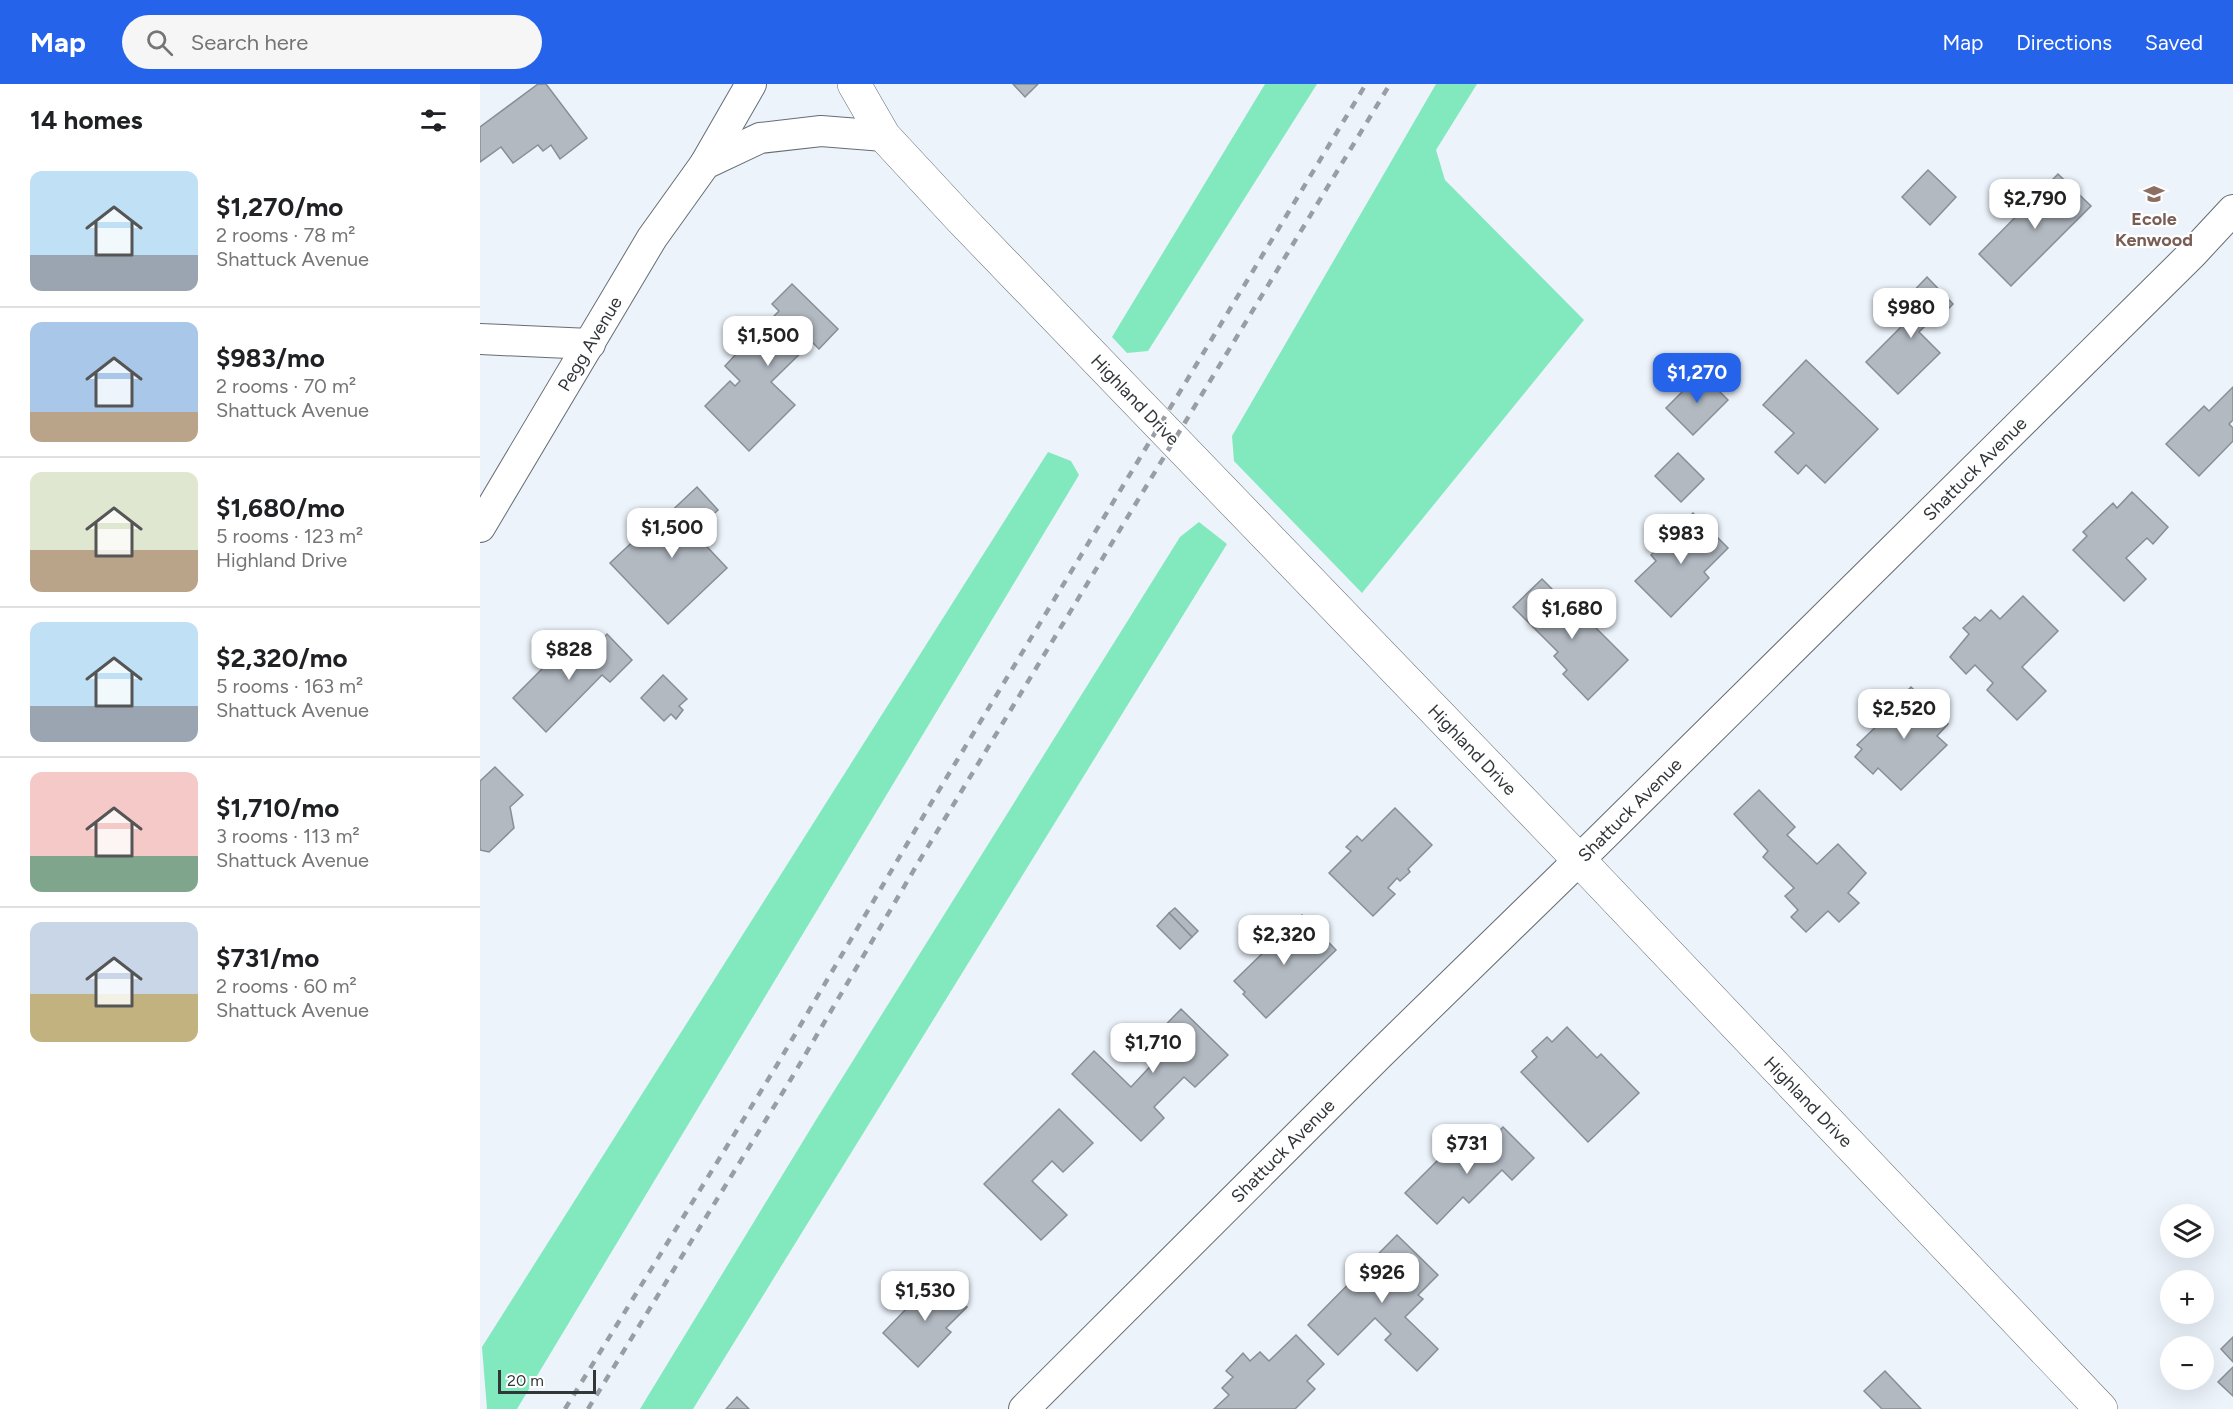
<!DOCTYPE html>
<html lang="en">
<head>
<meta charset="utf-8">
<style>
  :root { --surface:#fff; --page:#f6f6f6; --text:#202124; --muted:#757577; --line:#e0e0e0; --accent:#2563eb }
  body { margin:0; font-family:Figtree,sans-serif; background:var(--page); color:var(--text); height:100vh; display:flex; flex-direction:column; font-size:22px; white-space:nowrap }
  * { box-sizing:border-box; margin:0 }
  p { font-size:20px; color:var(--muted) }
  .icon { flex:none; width:33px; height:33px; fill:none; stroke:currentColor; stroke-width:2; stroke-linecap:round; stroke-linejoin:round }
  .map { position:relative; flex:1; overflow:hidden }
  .sheet { display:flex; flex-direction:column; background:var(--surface); width:480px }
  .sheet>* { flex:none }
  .fabs { position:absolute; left:1680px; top:1120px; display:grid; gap:12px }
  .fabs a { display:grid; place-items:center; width:54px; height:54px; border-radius:50%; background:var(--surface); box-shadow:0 6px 24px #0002; font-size:30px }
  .scale { position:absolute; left:18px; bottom:15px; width:98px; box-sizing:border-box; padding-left:6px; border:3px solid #333639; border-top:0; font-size:16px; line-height:21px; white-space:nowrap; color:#333639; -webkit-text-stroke:4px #fff; paint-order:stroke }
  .price { position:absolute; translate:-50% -51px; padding:0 14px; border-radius:12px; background:#fff; color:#222; font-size:20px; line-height:39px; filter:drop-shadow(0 2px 3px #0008) }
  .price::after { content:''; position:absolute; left:50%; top:36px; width:18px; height:14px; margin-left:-9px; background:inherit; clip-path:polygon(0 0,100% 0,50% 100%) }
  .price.active { background:var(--accent); color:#fff }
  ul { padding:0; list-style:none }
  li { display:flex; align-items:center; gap:18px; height:150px; padding:0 30px }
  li+li { border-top:2px solid var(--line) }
  li span { display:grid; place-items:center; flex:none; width:168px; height:120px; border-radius:12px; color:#555 }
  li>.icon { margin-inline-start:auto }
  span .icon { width:72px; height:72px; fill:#fffc; stroke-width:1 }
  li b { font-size:26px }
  h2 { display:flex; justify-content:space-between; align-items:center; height:72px; padding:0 30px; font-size:26px }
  header { display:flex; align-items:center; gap:36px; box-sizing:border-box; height:84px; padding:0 30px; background:var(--accent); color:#fff }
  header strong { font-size:28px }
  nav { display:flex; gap:33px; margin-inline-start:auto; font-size:21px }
  .search { width:420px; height:54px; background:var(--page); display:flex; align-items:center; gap:15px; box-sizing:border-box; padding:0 21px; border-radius:33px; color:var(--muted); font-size:22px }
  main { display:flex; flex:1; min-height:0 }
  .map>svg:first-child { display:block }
  .green { fill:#81e9bd }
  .building { fill:#b2b9c1; stroke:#878e95; stroke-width:1.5 }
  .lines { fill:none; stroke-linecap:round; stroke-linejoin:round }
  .street-casing { stroke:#666d74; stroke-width:32 }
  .secondary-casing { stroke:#666d74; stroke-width:34 }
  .street { stroke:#fff; stroke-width:30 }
  .secondary { stroke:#fff; stroke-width:33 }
  .rail { stroke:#999ea4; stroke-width:4.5; stroke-dasharray:8 8; stroke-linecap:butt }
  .labels { text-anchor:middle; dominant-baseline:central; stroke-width:4.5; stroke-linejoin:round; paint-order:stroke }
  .education-label { font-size:18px; font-weight:bold; fill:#785e54; stroke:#fff }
  .street-label { font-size:18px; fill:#333639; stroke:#fff }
</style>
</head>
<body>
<header>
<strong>Map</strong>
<div class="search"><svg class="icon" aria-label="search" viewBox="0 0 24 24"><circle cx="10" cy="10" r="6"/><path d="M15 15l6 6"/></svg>Search here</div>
<nav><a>Map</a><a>Directions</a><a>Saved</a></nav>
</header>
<main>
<section class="sheet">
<h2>14 homes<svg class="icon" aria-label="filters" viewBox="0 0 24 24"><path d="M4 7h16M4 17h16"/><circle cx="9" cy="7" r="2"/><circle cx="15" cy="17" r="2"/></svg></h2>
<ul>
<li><span style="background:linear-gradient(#bfe0f5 70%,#9aa5b1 0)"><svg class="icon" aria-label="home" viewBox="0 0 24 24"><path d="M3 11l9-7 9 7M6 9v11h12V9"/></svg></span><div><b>$1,270/mo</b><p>2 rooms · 78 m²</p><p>Shattuck Avenue</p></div></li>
<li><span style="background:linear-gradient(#a9c7e8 75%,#b9a48a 0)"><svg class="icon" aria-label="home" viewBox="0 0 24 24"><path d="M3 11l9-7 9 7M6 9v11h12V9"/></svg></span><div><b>$983/mo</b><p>2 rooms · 70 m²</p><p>Shattuck Avenue</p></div></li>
<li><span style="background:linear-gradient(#dfe7d0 65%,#b9a48a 0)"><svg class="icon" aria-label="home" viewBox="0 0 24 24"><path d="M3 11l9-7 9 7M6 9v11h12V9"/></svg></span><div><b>$1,680/mo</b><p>5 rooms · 123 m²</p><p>Highland Drive</p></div></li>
<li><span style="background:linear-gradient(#bfe0f5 70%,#9aa5b1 0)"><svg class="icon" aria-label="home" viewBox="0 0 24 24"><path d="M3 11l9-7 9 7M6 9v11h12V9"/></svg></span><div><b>$2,320/mo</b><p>5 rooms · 163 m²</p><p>Shattuck Avenue</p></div></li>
<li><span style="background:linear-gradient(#f6c9c9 70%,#7fa58c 0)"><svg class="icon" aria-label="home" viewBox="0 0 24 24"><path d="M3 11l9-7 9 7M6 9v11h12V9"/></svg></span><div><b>$1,710/mo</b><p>3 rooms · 113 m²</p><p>Shattuck Avenue</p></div></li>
<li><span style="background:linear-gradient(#c9d6e8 60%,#c2b280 0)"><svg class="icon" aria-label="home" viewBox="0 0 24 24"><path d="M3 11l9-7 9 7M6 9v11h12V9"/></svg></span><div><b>$731/mo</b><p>2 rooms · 60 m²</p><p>Shattuck Avenue</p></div></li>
</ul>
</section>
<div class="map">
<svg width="1753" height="1325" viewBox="0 0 1753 1325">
  <rect width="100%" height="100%" fill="#ecf3fb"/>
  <g class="green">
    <polygon points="785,0 837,0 668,267 647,269 632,253"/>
    <polygon points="956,0 997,0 956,66 965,96 1104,236 882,509 754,377 752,352"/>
    <polygon points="568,368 591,377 599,391 37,1325 7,1325 2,1263"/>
    <polygon points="719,438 747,460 213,1325 160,1325 339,1031 700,453"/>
  </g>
  <g class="building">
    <polygon points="58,0 66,0 107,54 80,75 71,61 63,67 58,61 33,79 21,63 0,78 0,43"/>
    <polygon points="533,0 558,0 545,13"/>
    <polygon points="1448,86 1476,113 1450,141 1422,113"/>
    <polygon points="1578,90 1611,122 1531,202 1499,170"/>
    <polygon points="1447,193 1473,220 1452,242 1448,239 1439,248 1460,269 1418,310 1386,278 1434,230 1423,218"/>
    <polygon points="312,200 358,245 339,265 332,258 291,298 315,321 269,367 225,322 250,297 255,302 260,297 245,282 257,269 250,263 272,240 279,247 299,227 292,220"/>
    <polygon points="1326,276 1398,345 1345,399 1326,381 1318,390 1295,368 1314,349 1283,321"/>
    <polygon points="1221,289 1248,316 1213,351 1186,324"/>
    <polygon points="1753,303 1753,336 1749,340 1753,344 1753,357 1719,392 1686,360 1724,322 1729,327"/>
    <polygon points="1198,369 1224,395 1201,418 1175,392"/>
    <polygon points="217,403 238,426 214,449 247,484 188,540 130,479 162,449 165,452"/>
    <polygon points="1652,408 1688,443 1673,460 1667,454 1646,474 1666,495 1644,517 1593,466 1607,452 1603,448 1633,419 1637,424"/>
    <polygon points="1213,429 1248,464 1224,488 1229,494 1191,533 1155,497 1176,477 1171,471"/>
    <polygon points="1062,495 1088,521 1081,528 1088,537 1098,526 1148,576 1108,616 1083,590 1087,586 1074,572 1078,568 1033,523"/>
    <polygon points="1543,512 1578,547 1542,583 1566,607 1537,636 1507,606 1513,599 1495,581 1486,590 1470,573 1489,550 1483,544 1495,533 1500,537 1511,526 1520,535"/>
    <polygon points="127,550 152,576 130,598 122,591 66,648 33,614 86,561 101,576"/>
    <polygon points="183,591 207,615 199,622 203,626 196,635 191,630 184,637 161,614"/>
    <polygon points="1431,603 1468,640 1457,652 1467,661 1421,706 1398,684 1393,690 1375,673 1382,665 1377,661 1408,631 1405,629"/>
    <polygon points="15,683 43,711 30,723 34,744 9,768 0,766 0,697"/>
    <polygon points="1279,706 1315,743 1307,751 1337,780 1358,760 1386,789 1368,809 1379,819 1359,838 1348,827 1326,848 1311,833 1318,826 1305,812 1314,804 1283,773 1288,767 1254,730"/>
    <polygon points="915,724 952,761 928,785 930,788 920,797 917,794 908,804 915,810 893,832 849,789 871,767 866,763 877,752 882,757"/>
    <polygon points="695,824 718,847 712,853 689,829"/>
    <polygon points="689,829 712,853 700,865 677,842"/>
    <polygon points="822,831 856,866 786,934 763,910 765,908 754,897"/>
    <polygon points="701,925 748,971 715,1003 704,993 674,1023 684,1034 661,1057 592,990 614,967 651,1003 680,972 668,959"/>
    <polygon points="1087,943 1117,974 1121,970 1159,1009 1108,1058 1041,988 1057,973 1052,967 1067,953 1072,958"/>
    <polygon points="579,1025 613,1059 583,1088 572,1077 552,1097 587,1131 561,1156 504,1100"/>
    <polygon points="1023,1043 1054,1074 1032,1096 1022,1086 989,1119 983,1113 957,1140 925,1109 971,1063 988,1079"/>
    <polygon points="917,1151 958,1191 938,1211 943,1215 925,1233 958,1265 937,1287 905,1256 911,1250 895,1234 858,1271 828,1241"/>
    <polygon points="456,1194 487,1223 466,1244 471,1248 438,1283 403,1249"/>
    <polygon points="816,1251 844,1280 827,1297 835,1305 815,1325 734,1325 749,1311 742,1304 753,1293 746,1287 763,1269 770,1277 780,1268 789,1277"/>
    <polygon points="1753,1253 1753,1278 1741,1265"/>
    <polygon points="1753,1283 1753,1312 1738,1298"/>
    <polygon points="1405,1287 1441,1325 1402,1325 1384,1307"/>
    <polygon points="257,1313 269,1325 246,1325"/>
  </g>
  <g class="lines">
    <g class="street-casing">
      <g id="street">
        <polyline points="225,80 271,0"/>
        <polyline points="0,255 110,260"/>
        <polyline points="0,443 172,154 225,80 280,54 341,47 404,52"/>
        <polyline points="544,1325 900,970 1099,776 1713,169 1753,126"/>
      </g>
    </g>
    <g class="secondary-casing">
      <polyline id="secondary" points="374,0 404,52 480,134 1099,776 1621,1325"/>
    </g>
    <use href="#street" class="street"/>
    <use href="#secondary" class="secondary"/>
    <g class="rail">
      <polyline points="85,1325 297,981 450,721 886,0"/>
      <polyline points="108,1325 311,995 438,779 910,0"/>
    </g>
  </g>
  <defs>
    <g id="school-bare" transform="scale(1.62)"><path d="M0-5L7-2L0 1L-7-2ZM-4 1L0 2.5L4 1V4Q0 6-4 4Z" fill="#8d6e63" stroke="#fff" stroke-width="2.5" paint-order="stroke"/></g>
  </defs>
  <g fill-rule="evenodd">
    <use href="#school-bare" x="1674" y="110"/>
  </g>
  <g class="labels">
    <g class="education-label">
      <text x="1674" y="135">Ecole<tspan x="1674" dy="21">Kenwood</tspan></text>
    </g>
    <g class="street-label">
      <text transform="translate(110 260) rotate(-59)">Pegg Avenue</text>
      <text transform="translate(655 316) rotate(46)">Highland Drive</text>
      <text transform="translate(1495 385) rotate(-45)">Shattuck Avenue</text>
      <text transform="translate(992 666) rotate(46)">Highland Drive</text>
      <text transform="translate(1150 726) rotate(-45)">Shattuck Avenue</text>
      <text transform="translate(1328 1018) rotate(46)">Highland Drive</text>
      <text transform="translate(803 1067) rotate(-45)">Shattuck Avenue</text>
    </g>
  </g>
</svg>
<div class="fabs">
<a><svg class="icon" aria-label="layers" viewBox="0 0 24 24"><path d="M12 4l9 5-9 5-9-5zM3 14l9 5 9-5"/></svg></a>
<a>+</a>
<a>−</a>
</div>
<div class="scale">20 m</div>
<b class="price" style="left:1555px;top:146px">$2,790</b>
<b class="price" style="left:1431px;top:255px">$980</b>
<b class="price" style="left:288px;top:283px">$1,500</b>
<b class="price active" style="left:1217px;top:320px">$1,270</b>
<b class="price" style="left:192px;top:475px">$1,500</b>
<b class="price" style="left:1201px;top:481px">$983</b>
<b class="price" style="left:1092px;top:556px">$1,680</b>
<b class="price" style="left:89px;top:597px">$828</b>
<b class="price" style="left:1424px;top:656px">$2,520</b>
<b class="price" style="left:804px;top:882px">$2,320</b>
<b class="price" style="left:673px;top:990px">$1,710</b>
<b class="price" style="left:987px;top:1091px">$731</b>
<b class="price" style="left:902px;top:1220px">$926</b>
<b class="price" style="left:445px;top:1238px">$1,530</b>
</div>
</main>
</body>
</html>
